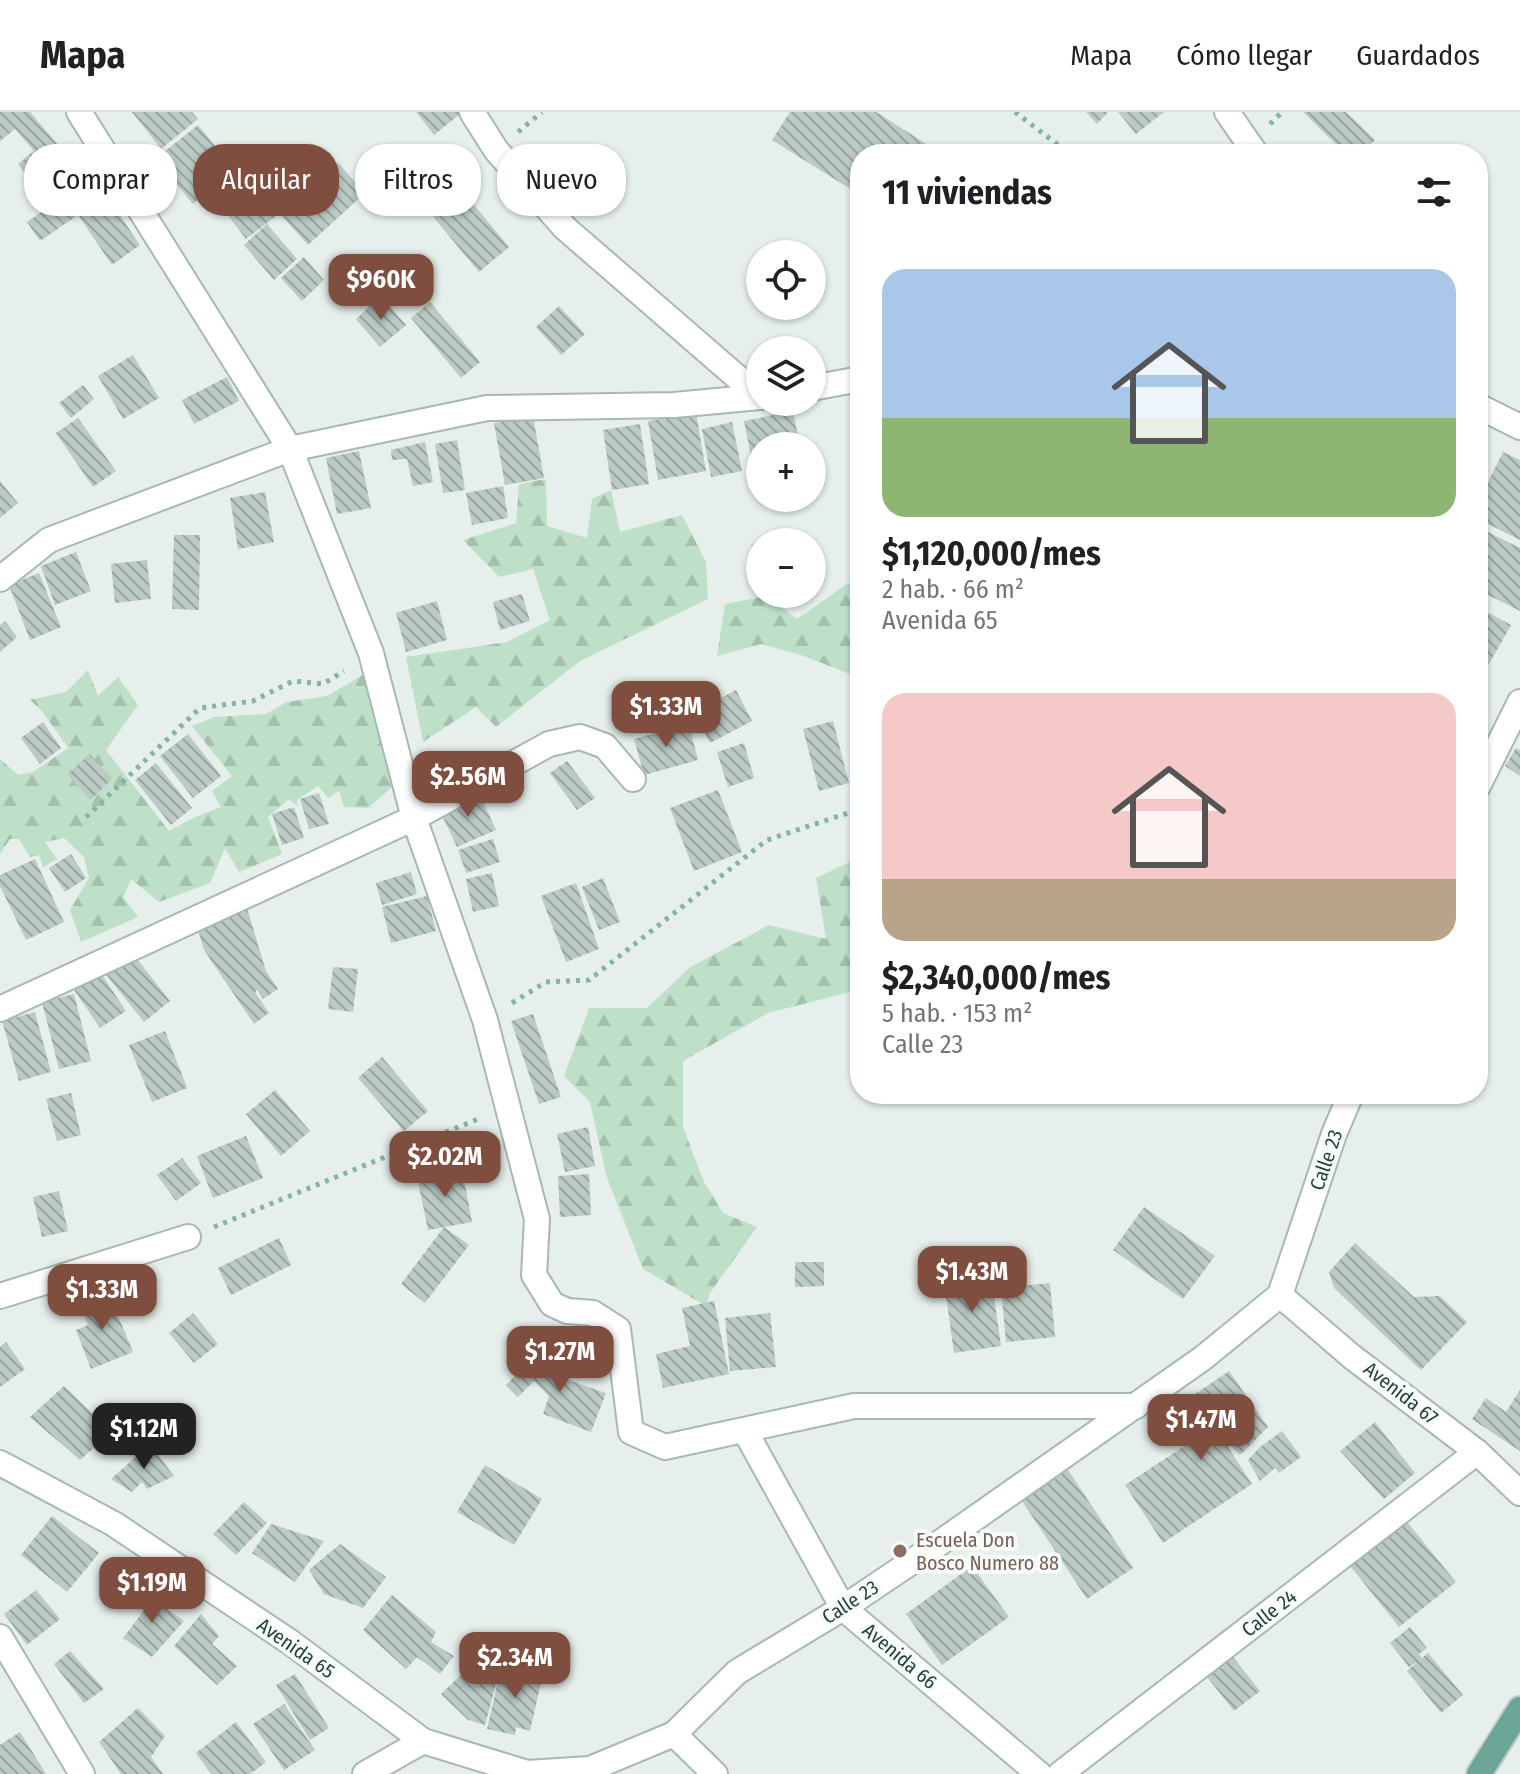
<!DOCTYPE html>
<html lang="es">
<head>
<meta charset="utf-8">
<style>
  :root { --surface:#fff; --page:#f2f2f2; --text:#202124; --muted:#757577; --line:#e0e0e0; --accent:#7f4e3f }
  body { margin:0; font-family:"Fira Sans Condensed",sans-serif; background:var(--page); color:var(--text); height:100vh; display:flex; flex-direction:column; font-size:30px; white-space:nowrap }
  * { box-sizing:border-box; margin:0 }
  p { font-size:26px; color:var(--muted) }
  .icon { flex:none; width:44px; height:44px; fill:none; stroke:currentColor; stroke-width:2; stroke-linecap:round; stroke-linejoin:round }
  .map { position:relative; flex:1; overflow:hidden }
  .panel { position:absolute; left:850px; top:32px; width:638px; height:960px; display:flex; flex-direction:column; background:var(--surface); border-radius:32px; box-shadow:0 2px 6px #0004 }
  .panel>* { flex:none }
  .banner { position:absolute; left:24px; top:32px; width:706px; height:72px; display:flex; gap:16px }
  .controls { position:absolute; left:746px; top:128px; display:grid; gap:16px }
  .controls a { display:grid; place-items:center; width:80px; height:80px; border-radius:50%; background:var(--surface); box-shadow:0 2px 6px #0004; font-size:40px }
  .price { position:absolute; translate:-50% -68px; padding:0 18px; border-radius:16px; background:var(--accent); color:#fff; font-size:26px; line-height:52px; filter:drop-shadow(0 2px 4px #0008) }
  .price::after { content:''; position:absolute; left:50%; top:48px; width:24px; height:18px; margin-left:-12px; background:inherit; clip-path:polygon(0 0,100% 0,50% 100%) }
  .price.active { background:#222; color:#fff }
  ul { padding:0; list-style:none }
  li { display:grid; align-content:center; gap:16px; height:424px; padding:0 32px }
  li span { display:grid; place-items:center; height:248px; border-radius:24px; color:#555 }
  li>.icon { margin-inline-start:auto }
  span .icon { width:144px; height:144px; fill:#fffc; stroke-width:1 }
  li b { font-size:34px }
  h2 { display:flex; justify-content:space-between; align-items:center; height:96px; padding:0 32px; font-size:34px }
  .pill { padding:0 28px; border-radius:32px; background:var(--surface); box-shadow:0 2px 6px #0004; font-size:28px; line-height:72px }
  .pill.active { background:var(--accent); color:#fff }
  header { display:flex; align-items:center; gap:48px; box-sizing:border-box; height:112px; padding:0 40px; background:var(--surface); border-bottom:2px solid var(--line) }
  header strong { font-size:38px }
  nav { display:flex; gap:44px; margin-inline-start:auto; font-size:28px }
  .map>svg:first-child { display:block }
  .forest { fill:url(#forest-firs) }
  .building { fill:url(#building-back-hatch) }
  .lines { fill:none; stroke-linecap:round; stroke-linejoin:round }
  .minor-casing { stroke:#a8b8b2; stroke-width:28 }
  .major-casing { stroke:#c2cac8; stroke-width:28 }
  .path { stroke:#86b3a5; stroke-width:5; stroke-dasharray:4 6; stroke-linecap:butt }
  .minor { stroke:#fff; stroke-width:24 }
  .major { stroke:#6aa596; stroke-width:24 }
  .education-dot { fill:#8d6e63; stroke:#f7fbf9; stroke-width:3 }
  .labels { text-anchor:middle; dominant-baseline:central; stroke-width:8; stroke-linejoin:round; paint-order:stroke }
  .street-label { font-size:20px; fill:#24423a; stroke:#f7fbf9 }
  .education-label { font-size:20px; fill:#785e54; stroke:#f7fbf9; text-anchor:start }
</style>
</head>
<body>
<header>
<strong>Mapa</strong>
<nav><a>Mapa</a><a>Cómo llegar</a><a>Guardados</a></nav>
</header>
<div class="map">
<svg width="1520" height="1662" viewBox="0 0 1520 1662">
  <defs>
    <pattern id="forest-firs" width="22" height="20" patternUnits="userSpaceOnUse" patternTransform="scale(2)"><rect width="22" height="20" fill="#bfe0c8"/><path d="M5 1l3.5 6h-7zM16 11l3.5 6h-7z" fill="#a4c1ad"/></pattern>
    <pattern id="building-back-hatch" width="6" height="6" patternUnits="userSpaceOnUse" patternTransform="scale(2)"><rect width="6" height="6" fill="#bbcac4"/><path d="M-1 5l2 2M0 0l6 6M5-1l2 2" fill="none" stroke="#98a6a0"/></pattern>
  </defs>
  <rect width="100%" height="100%" fill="#e6efeb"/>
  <g class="forest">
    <polygon points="546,367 547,414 587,426 592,387 611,378 620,420 682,403 706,450 708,487 580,549 496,615 476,595 423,630 406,545 507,530 550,508 533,457 499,465 463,428 516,411 519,372"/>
    <polygon points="860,470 860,566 801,543 761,532 717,544 725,492 766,484 797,507 847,472"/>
    <polygon points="88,558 98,584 118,565 138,593 106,638 169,719 193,706 221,695 212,679 232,664 192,614 214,605 266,602 287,590 327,584 369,559 397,671 368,696 344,695 339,679 328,686 318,674 297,688 298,695 289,687 268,705 282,742 239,760 225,736 210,771 159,790 131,767 123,785 138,805 81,830 70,798 89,766 84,745 64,726 45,730 57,747 43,755 39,743 30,745 19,727 10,727 0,742 0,647 18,663 33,660 68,636 42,599 30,588 66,580"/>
    <polygon points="860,745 860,869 854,879 768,901 683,949 683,1015 704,1070 723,1101 757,1115 710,1181 706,1194 643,1157 606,1063 590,990 564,964 589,896 647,896 689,856 769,813 826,827 816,766"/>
  </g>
  <g class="building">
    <polygon points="0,0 30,0 59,34 26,62 18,52 34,39 15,17 0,29"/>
    <polygon points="132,0 192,0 198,7 161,37"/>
    <polygon points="416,0 458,0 460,2 434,23"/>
    <polygon points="790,0 876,0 936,38 933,42 860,42 860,83 772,28"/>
    <polygon points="1086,0 1108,0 1097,12"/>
    <polygon points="1118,0 1164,0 1136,22"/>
    <polygon points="1303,0 1346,0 1375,28 1361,42 1346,42"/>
    <polygon points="198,13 234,57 193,92 155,47"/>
    <polygon points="72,33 140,133 112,153 78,103 40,129 27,110 58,88 37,57"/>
    <polygon points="338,51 365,81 308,133 281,103"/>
    <polygon points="261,67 284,98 246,127 223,97"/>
    <polygon points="460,76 509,135 479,160 430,101"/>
    <polygon points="428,77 436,90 415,104 407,90"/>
    <polygon points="267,112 297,147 274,168 244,133"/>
    <polygon points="304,145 324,168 302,189 281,166"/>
    <polygon points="381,184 406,213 380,235 356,207"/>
    <polygon points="430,190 480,250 461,266 411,206"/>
    <polygon points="559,194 585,222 561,243 536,215"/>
    <polygon points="133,243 159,286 123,307 98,264"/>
    <polygon points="227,265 239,289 194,312 182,288"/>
    <polygon points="83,273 94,287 71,306 59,291"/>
    <polygon points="793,299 800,334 760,334 760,347 752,349 744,309"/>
    <polygon points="696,301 706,359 658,368 648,309"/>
    <polygon points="533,304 544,366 505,373 494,311"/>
    <polygon points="78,306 116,359 93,375 56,321"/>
    <polygon points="732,310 742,359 711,365 702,317"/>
    <polygon points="640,312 649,372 612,378 603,318"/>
    <polygon points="457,328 465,378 443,381 435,332"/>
    <polygon points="425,330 433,370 413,374 407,347 392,348 391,338"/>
    <polygon points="359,339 371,396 337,402 326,346"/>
    <polygon points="1503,340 1520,348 1520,428 1478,407 1478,390"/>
    <polygon points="0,369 18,391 0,406"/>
    <polygon points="503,374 508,406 472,413 466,381"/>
    <polygon points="265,380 274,430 238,437 230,386"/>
    <polygon points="1478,415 1520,436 1520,499 1478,478"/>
    <polygon points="174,423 200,423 199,498 172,497"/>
    <polygon points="760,430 760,452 751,433"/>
    <polygon points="76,440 91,479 55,493 41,454"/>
    <polygon points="147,448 151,487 115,491 111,452"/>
    <polygon points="39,461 61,515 30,528 9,473"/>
    <polygon points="522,482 530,509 500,518 493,490"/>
    <polygon points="437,489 447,528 406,540 396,501"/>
    <polygon points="1478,495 1511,513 1489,552 1478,546"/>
    <polygon points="5,509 17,525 0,540 0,513"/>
    <polygon points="736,578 752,609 710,631 694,600"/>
    <polygon points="833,609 849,671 819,679 803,617"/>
    <polygon points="43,610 61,636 40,652 21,626"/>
    <polygon points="689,612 698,648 644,663 634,627"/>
    <polygon points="188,622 221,664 193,686 160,644"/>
    <polygon points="744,631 754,666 728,675 717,640"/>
    <polygon points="1516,636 1520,638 1520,664 1505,654"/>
    <polygon points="90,642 112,667 90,688 67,662"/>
    <polygon points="567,649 595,686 577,698 550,661"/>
    <polygon points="156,651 192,696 171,713 135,668"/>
    <polygon points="718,678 742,740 694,759 670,696"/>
    <polygon points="478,679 496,718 457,735 439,697"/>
    <polygon points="319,681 329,712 309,717 300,687"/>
    <polygon points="294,695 304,726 282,733 272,702"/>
    <polygon points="493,727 500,750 466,761 458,738"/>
    <polygon points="71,742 86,766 65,780 49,756"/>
    <polygon points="35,747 64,810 26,828 0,774 0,763"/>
    <polygon points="411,760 417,782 382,793 376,771"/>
    <polygon points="492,761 499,794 473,800 466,767"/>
    <polygon points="603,766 620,810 599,818 582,775"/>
    <polygon points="576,771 599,837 566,850 541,784"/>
    <polygon points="427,784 436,819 391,831 382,795"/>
    <polygon points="246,793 266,859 278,877 263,887 257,878 255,880 269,901 254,912 204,838 195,808"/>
    <polygon points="130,838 170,889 144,910 104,860"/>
    <polygon points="333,855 358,857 353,900 328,897"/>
    <polygon points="100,860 126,899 100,916 74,878"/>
    <polygon points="74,882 91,949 59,957 42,890"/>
    <polygon points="35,900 51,960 19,969 2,909"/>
    <polygon points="533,902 561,985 539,992 511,909"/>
    <polygon points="165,919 187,976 152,990 129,933"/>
    <polygon points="382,945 428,999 404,1019 358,966"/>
    <polygon points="275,978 310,1019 281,1044 246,1002"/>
    <polygon points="71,981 81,1023 57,1029 46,987"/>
    <polygon points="588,1015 595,1054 565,1060 557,1022"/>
    <polygon points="246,1024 263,1066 213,1086 197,1044"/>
    <polygon points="182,1046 201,1071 176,1089 157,1063"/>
    <polygon points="462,1056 472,1110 428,1118 417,1065"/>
    <polygon points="589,1062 591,1103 560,1105 558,1064"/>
    <polygon points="59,1079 68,1119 42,1125 33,1085"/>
    <polygon points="1144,1095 1215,1144 1183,1187 1113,1138"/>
    <polygon points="444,1115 469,1133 425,1191 401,1172"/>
    <polygon points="279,1126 291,1153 231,1183 218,1156"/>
    <polygon points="1355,1131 1414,1185 1440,1184 1467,1210 1421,1258 1334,1176 1329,1160"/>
    <polygon points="795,1150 824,1150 824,1174 795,1175"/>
    <polygon points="991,1163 1001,1234 954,1241 944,1170"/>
    <polygon points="1050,1171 1055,1225 1006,1230 1001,1176"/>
    <polygon points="108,1180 133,1240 91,1257 76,1218 88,1213 78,1191"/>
    <polygon points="714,1189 729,1262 663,1276 656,1242 690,1234 682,1196"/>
    <polygon points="193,1201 218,1232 194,1251 169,1221"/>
    <polygon points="770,1201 776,1255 730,1259 725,1206"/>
    <polygon points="6,1230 25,1257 0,1275 0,1235"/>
    <polygon points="538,1240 565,1267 606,1281 591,1320 543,1302 549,1284 534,1269 518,1285 506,1273"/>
    <polygon points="1229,1259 1268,1315 1240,1343 1221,1324 1252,1372 1163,1431 1125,1373 1212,1316 1185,1289"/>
    <polygon points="64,1274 112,1320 80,1348 30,1305"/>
    <polygon points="1520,1278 1520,1339 1472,1307 1486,1286 1506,1300"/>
    <polygon points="1375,1310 1415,1361 1384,1387 1340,1339"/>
    <polygon points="1282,1319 1301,1345 1279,1361 1275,1356 1260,1369 1248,1348 1260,1335"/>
    <polygon points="150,1332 174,1364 147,1377 142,1370 132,1380 111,1367"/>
    <polygon points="485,1353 542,1387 514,1433 457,1400"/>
    <polygon points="1068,1358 1133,1456 1087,1487 1022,1389"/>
    <polygon points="244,1390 267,1411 236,1443 213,1422"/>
    <polygon points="52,1404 99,1441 67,1480 21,1443"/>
    <polygon points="1403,1405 1456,1470 1399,1515 1347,1450"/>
    <polygon points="271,1412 324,1429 295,1470 252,1441"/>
    <polygon points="340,1432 386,1465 363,1496 324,1482 309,1458"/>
    <polygon points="972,1454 1009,1505 942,1553 906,1502"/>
    <polygon points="140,1477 184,1509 152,1545 123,1526 146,1496 134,1489"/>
    <polygon points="36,1478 60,1507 27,1533 4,1502"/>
    <polygon points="392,1483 436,1520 431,1530 454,1544 440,1562 417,1545 406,1557 363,1518"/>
    <polygon points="201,1502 219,1524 212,1532 237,1554 217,1573 174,1534"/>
    <polygon points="1410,1515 1427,1536 1419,1542 1422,1546 1428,1541 1463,1583 1441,1601 1407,1559 1417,1550 1409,1555 1390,1531"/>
    <polygon points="70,1539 104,1577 84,1591 54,1552"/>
    <polygon points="1233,1545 1260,1579 1234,1599 1207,1565"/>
    <polygon points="473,1551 496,1572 485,1613 468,1608 441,1582"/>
    <polygon points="502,1552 543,1562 530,1619 516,1615 515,1623 487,1617"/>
    <polygon points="295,1562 329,1616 310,1628 276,1573"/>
    <polygon points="284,1592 315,1638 284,1658 253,1612"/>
    <polygon points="138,1596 165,1624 151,1645 163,1662 121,1662 99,1630"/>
    <polygon points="236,1610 266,1650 250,1662 211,1662 196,1641"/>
    <polygon points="20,1620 46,1662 0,1662 0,1633"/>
  </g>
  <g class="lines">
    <g class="minor-casing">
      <g id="minor">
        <polyline points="79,0 290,337 371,541 414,706 485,908 537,1107 534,1163 552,1192 567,1199 593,1201 618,1217 631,1320 665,1335 854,1294 1136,1294"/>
        <polyline points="472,0 496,38 565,116 760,285"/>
        <polyline points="1227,0 1256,42"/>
        <polyline points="812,276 860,267"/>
        <polyline points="1478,294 1520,315"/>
        <polyline points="0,467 49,428 290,337 487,296 674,293 760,285"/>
        <polyline points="1478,674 1520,590"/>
        <polyline points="0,897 414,706 549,632 580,625 605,634 633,667"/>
        <polyline points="1280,1183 1351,1244 1477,1340 1520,1381"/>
        <polyline points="0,1184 188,1125"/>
        <polyline points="745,1319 843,1496 1039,1662"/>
        <polyline points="0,1351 114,1412 290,1530 423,1629"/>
        <polyline points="0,1525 82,1662"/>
        <polyline points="674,1622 715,1662"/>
        <polyline points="365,1662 423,1629 527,1661 590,1657 674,1622 737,1560 843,1496 941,1430 1203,1246 1280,1183 1334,1022 1351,982"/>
        <polyline points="1060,1662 1477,1340"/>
      </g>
    </g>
    <g class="major-casing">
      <polyline id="major" points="1479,1662 1520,1597"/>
    </g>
    <g class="path">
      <polyline points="1015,0 1070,42"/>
      <polyline points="1270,12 1282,0"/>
      <polyline points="518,20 542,0"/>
      <polyline points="86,705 200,596 253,589 293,569 323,572 344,559"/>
      <polyline points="512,891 546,870 589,868 767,728 860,697"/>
      <polyline points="214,1115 478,1007"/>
    </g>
    <use href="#minor" class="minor"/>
    <use href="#major" class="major"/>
  </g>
  <circle class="education-dot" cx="900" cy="1439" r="8"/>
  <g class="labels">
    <g class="street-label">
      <text transform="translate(1326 1048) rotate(-71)">Calle 23</text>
      <text transform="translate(1401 1281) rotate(38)">Avenida 67</text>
      <text transform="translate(850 1490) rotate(-33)">Calle 23</text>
      <text transform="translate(1269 1501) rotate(-38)">Calle 24</text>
      <text transform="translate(296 1536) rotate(35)">Avenida 65</text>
      <text transform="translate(900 1544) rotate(40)">Avenida 66</text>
    </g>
    <g class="education-label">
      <text x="916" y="1428">Escuela Don<tspan x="916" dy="23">Bosco Numero 88</tspan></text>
    </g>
  </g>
</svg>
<div class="controls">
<a><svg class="icon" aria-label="locate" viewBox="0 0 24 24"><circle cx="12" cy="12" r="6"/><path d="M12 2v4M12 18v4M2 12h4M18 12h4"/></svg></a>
<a><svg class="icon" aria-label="layers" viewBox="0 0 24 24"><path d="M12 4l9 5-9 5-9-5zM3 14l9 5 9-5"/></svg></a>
<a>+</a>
<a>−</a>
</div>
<b class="price" style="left:381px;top:210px">$960K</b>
<b class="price" style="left:666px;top:637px">$1.33M</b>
<b class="price" style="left:468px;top:707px">$2.56M</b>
<b class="price" style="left:445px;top:1087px">$2.02M</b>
<b class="price" style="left:972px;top:1202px">$1.43M</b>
<b class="price" style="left:102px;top:1220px">$1.33M</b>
<b class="price" style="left:560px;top:1282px">$1.27M</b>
<b class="price" style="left:1201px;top:1350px">$1.47M</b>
<b class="price active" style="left:144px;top:1359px">$1.12M</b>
<b class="price" style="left:152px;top:1513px">$1.19M</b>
<b class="price" style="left:515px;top:1588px">$2.34M</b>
<div class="banner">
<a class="pill">Comprar</a>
<a class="pill active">Alquilar</a>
<a class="pill">Filtros</a>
<a class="pill">Nuevo</a>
</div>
<section class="panel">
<h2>11 viviendas<svg class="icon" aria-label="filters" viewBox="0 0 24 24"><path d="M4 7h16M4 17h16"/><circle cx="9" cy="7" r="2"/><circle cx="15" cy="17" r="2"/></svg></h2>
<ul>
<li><span style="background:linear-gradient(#a9c7e8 60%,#8fb573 0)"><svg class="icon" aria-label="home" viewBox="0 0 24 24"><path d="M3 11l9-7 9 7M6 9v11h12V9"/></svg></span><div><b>$1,120,000/mes</b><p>2 hab. · 66 m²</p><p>Avenida 65</p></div></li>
<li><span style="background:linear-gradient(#f6c9c9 75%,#b9a48a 0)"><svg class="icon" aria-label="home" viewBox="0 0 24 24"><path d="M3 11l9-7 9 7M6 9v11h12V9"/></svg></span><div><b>$2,340,000/mes</b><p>5 hab. · 153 m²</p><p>Calle 23</p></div></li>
</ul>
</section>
</div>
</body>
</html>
